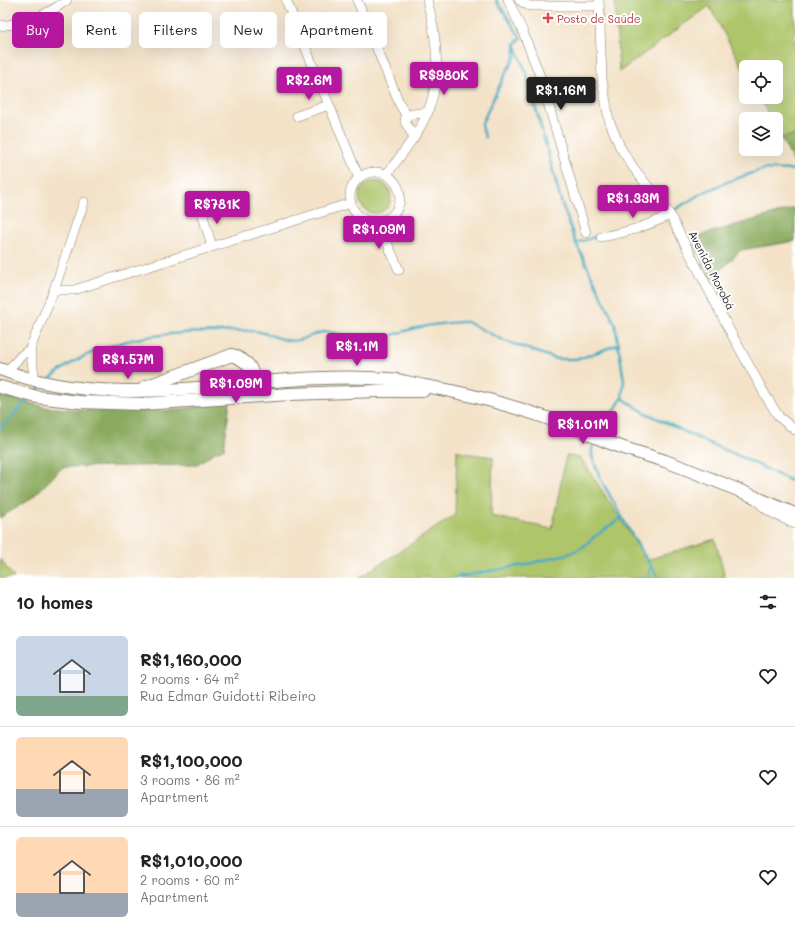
<!DOCTYPE html>
<html lang="en">
<head>
<meta charset="utf-8">
<style>
  :root { --surface:#fff; --page:#f6f6f6; --text:#222; --muted:#767676; --line:#e0e0e0; --accent:#b5179e }
  body { margin:0; font-family:Mali,sans-serif; background:var(--page); color:var(--text); height:100vh; display:flex; flex-direction:column; font-size:15px; white-space:nowrap }
  * { box-sizing:border-box; margin:0 }
  p { font-size:13px; color:var(--muted) }
  .icon { flex:none; width:22px; height:22px; fill:none; stroke:currentColor; stroke-width:2; stroke-linecap:round; stroke-linejoin:round }
  .map { position:relative; height:578px; overflow:hidden }
  .side { display:flex; flex-direction:column; background:var(--surface); flex:1 }
  .side>* { flex:none }
  .hud { position:absolute; left:12px; top:12px; width:400px; height:36px; display:flex; gap:8px }
  .tools { position:absolute; left:739px; top:60px; display:grid; gap:8px }
  .tools a { display:grid; place-items:center; width:44px; height:44px; border-radius:6px; background:var(--surface); box-shadow:0 4px 16px #0002; font-size:20px }
  .price { position:absolute; translate:-50% -34px; padding:0 9px; border-radius:4px; background:var(--accent); color:#fff; font-size:13px; line-height:26px; filter:drop-shadow(0 1px 2px #0008) }
  .price::after { content:''; position:absolute; left:50%; top:24px; width:12px; height:9px; margin-left:-6px; background:inherit; clip-path:polygon(0 0,100% 0,50% 100%) }
  .price.active { background:#222; color:#fff }
  ul { padding:0; list-style:none }
  li { display:flex; align-items:center; gap:12px; height:100px; padding:0 16px }
  li+li { border-top:1px solid var(--line) }
  li span { display:grid; place-items:center; flex:none; width:112px; height:80px; border-radius:6px; color:#555 }
  li>.icon { margin-inline-start:auto }
  span .icon { width:48px; height:48px; fill:#fffc; stroke-width:1 }
  li b { font-size:17px }
  h2 { display:flex; justify-content:space-between; align-items:center; height:48px; padding:0 16px; font-size:17px }
  .pill { padding:0 14px; border-radius:6px; background:var(--surface); box-shadow:0 4px 16px #0002; font-size:14px; line-height:36px }
  .pill.active { background:var(--accent); color:#fff }
  .map>svg:first-child { display:block }
  .green { fill:#aec56a; stroke:#657043 }
  .forest { fill:#8aaa5e; stroke:#53633d }
  .lines { fill:none; stroke-linecap:round; stroke-linejoin:round }
  .stream { stroke:#41a9c1; stroke-width:2.5 }
  .street-casing { stroke:#887f72; stroke-width:10 }
  .secondary-casing { stroke:#887f72; stroke-width:14 }
  .street { stroke:#fff; stroke-width:9 }
  .secondary { stroke:#fff; stroke-width:12 }
  .health-dot { fill:#e0444e; stroke:#fff; stroke-width:1.5 }
  .labels { text-anchor:middle; dominant-baseline:central; stroke-width:4; stroke-linejoin:round; paint-order:stroke }
  .health-label { font-size:11px; fill:#be3a42; stroke:#fff; text-anchor:start }
  .street-label { font-size:11px; fill:#1c1c1c; stroke:#fff }
</style>
</head>
<body>
<div class="map">
<svg width="795" height="578" viewBox="0 0 795 578">
  <rect width="100%" height="100%" fill="#fff"/>
  <filter id="ink" filterUnits="userSpaceOnUse"><feTurbulence type="fractalNoise" baseFrequency=".025" numOctaves="2"/><feDisplacementMap in="SourceGraphic" scale="8" xChannelSelector="R" yChannelSelector="G"/><feConvolveMatrix kernelMatrix="1 2 1 2 8 2 1 2 1" color-interpolation-filters="sRGB"/></filter>
  <filter id="wash" filterUnits="userSpaceOnUse"><feTurbulence type="fractalNoise" baseFrequency=".012" numOctaves="4" result="noise"/><feDisplacementMap in="SourceGraphic" scale="16" xChannelSelector="R" yChannelSelector="G"/><feGaussianBlur stdDeviation="0.9" result="paint"/><feColorMatrix in="noise" values="0 0 0 0 0 0 0 0 0 0 0 0 0 0 0 0 0 1.4 0 .05"/><feComposite in="paint" operator="in"/></filter>
  <g filter="url(#wash)">
    <rect width="100%" height="100%" fill="#f3e2c7"/>
    <g class="green">
      <polygon points="615,0 795,0 795,135 781,138 776,128 776,119 771,119 759,97 776,97 776,67 746,67 746,74 709,6 619,72"/>
      <circle cx="375" cy="197" r="16"/>
      <polygon points="457,450 464,453 493,457 491,516 552,529 566,455 581,458 647,560 715,539 725,578 359,578 455,515"/>
      <polygon points="0,559 14,578 0,578"/>
    </g>
    <g class="forest">
      <polygon points="795,135 795,165 781,138"/>
      <polygon points="795,208 795,241 741,250 711,280 691,238"/>
      <polygon points="0,395 45,407 79,410 167,411 230,402 224,449 215,452 196,465 63,467 33,497 0,518"/>
    </g>
    <g class="lines">
      <g class="stream">
        <polyline points="496,0 521,38 515,44"/>
        <polyline points="515,44 526,72 561,201 576,243 615,324 624,381 622,398 600,434"/>
        <polyline points="485,137 482,126 482,123 504,76 515,57 515,47"/>
        <polyline points="671,212 702,193 727,182 758,171 765,169 795,170"/>
        <polyline points="576,243 598,236"/>
        <path d="M50 379C94 340 158 332 215 332 228 331 241 330 254 331 267 332 279 340 292 341 306 341 317 330 330 332 342 334 354 341 365 341 381 340 397 333 412 329 428 325 446 323 463 322H467L505 341 557 359H579L619 344"/>
        <polyline points="35,393 43,385"/>
        <polyline points="622,398 644,412 706,442 746,459 795,483"/>
        <polyline points="0,429 28,399"/>
        <polyline points="597,440 592,448 592,456 600,478 640,549 659,578"/>
        <polyline points="456,577 524,565 571,553 583,547 594,537 622,517"/>
        <polyline points="648,578 651,566"/>
      </g>
    </g>
  </g>
  <g filter="url(#ink)">
    <g class="lines">
      <g class="street-casing">
        <g id="street">
          <polyline points="286,0 359,178"/>
          <polyline points="357,0 400,105 406,115 405,122 414,137"/>
          <polyline points="508,0 523,32 540,76 586,233"/>
          <polyline points="519,0 529,6 599,6"/>
          <polyline points="599,0 602,79 609,120 620,147 633,167 670,215 731,333 767,398 779,417 795,430"/>
          <path d="M0 26C26 23 46 16 67 0"/>
          <polyline points="406,115 428,112"/>
          <polyline points="297,116 329,105"/>
          <circle cx="375" cy="197" r="25"/>
          <path d="M386 175C399 158 413 141 423 122 443 85 438 40 427 0"/>
          <polyline points="201,209 212,247"/>
          <polyline points="378,222 399,270"/>
          <path d="M601 237C625 233 648 226 670 215"/>
          <polyline points="54,290 74,290 351,203"/>
          <polyline points="6,372 22,355 30,349"/>
          <polyline points="35,381 30,349 54,290 84,202"/>
          <path d="M756 499C766 512 781 517 795 524"/>
        </g>
      </g>
      <g class="secondary-casing">
        <g id="secondary">
          <path d="M0 369C125 418 260 368 389 379 401 380 413 384 425 386 472 394 520 408 564 424 580 430 595 437 610 443 628 450 647 455 665 461 709 477 752 496 795 514"/>
          <polyline points="0,387 37,397 80,402 143,404 290,394 379,391 423,391"/>
          <path d="M145 387 232 355C249 362 251 366 255 382L251 388"/>
        </g>
      </g>
      <use href="#street" class="street"/>
      <use href="#secondary" class="secondary"/>
    </g>
  </g>
  <path class="health-dot" d="M546 12h4v4h4v4h-4v4h-4v-4h-4v-4h4z"/>
  <g class="labels">
    <g class="health-label">
      <text x="557" y="18">Posto de Saúde</text>
    </g>
    <g class="street-label">
      <text transform="translate(712 270) rotate(63)">Avenida Morobá</text>
    </g>
  </g>
</svg>
<div class="tools">
<a><svg class="icon" aria-label="locate" viewBox="0 0 24 24"><circle cx="12" cy="12" r="6"/><path d="M12 2v4M12 18v4M2 12h4M18 12h4"/></svg></a>
<a><svg class="icon" aria-label="layers" viewBox="0 0 24 24"><path d="M12 4l9 5-9 5-9-5zM3 14l9 5 9-5"/></svg></a>
</div>
<b class="price" style="left:444px;top:96px">R$980K</b>
<b class="price" style="left:309px;top:101px">R$2.6M</b>
<b class="price active" style="left:561px;top:111px">R$1.16M</b>
<b class="price" style="left:633px;top:219px">R$1.33M</b>
<b class="price" style="left:217px;top:225px">R$781K</b>
<b class="price" style="left:379px;top:250px">R$1.09M</b>
<b class="price" style="left:357px;top:367px">R$1.1M</b>
<b class="price" style="left:128px;top:380px">R$1.57M</b>
<b class="price" style="left:236px;top:404px">R$1.09M</b>
<b class="price" style="left:583px;top:445px">R$1.01M</b>
<div class="hud">
<a class="pill active">Buy</a>
<a class="pill">Rent</a>
<a class="pill">Filters</a>
<a class="pill">New</a>
<a class="pill">Apartment</a>
</div>
</div>
<section class="side">
<h2>10 homes<svg class="icon" aria-label="filters" viewBox="0 0 24 24"><path d="M4 7h16M4 17h16"/><circle cx="9" cy="7" r="2"/><circle cx="15" cy="17" r="2"/></svg></h2>
<ul>
<li><span style="background:linear-gradient(#c9d6e8 75%,#7fa58c 0)"><svg class="icon" aria-label="home" viewBox="0 0 24 24"><path d="M3 11l9-7 9 7M6 9v11h12V9"/></svg></span><div><b>R$1,160,000</b><p>2 rooms · 64 m²</p><p>Rua Edmar Guidotti Ribeiro</p></div><svg class="icon" aria-label="heart" viewBox="0 0 24 24"><path d="M12 20l-8-8c-3-5 5-10 8-4 3-6 11-1 8 4z"/></svg></li>
<li><span style="background:linear-gradient(#ffd9b3 65%,#9aa5b1 0)"><svg class="icon" aria-label="home" viewBox="0 0 24 24"><path d="M3 11l9-7 9 7M6 9v11h12V9"/></svg></span><div><b>R$1,100,000</b><p>3 rooms · 86 m²</p><p>Apartment</p></div><svg class="icon" aria-label="heart" viewBox="0 0 24 24"><path d="M12 20l-8-8c-3-5 5-10 8-4 3-6 11-1 8 4z"/></svg></li>
<li><span style="background:linear-gradient(#ffd9b3 70%,#9aa5b1 0)"><svg class="icon" aria-label="home" viewBox="0 0 24 24"><path d="M3 11l9-7 9 7M6 9v11h12V9"/></svg></span><div><b>R$1,010,000</b><p>2 rooms · 60 m²</p><p>Apartment</p></div><svg class="icon" aria-label="heart" viewBox="0 0 24 24"><path d="M12 20l-8-8c-3-5 5-10 8-4 3-6 11-1 8 4z"/></svg></li>
</ul>
</section>
</body>
</html>
